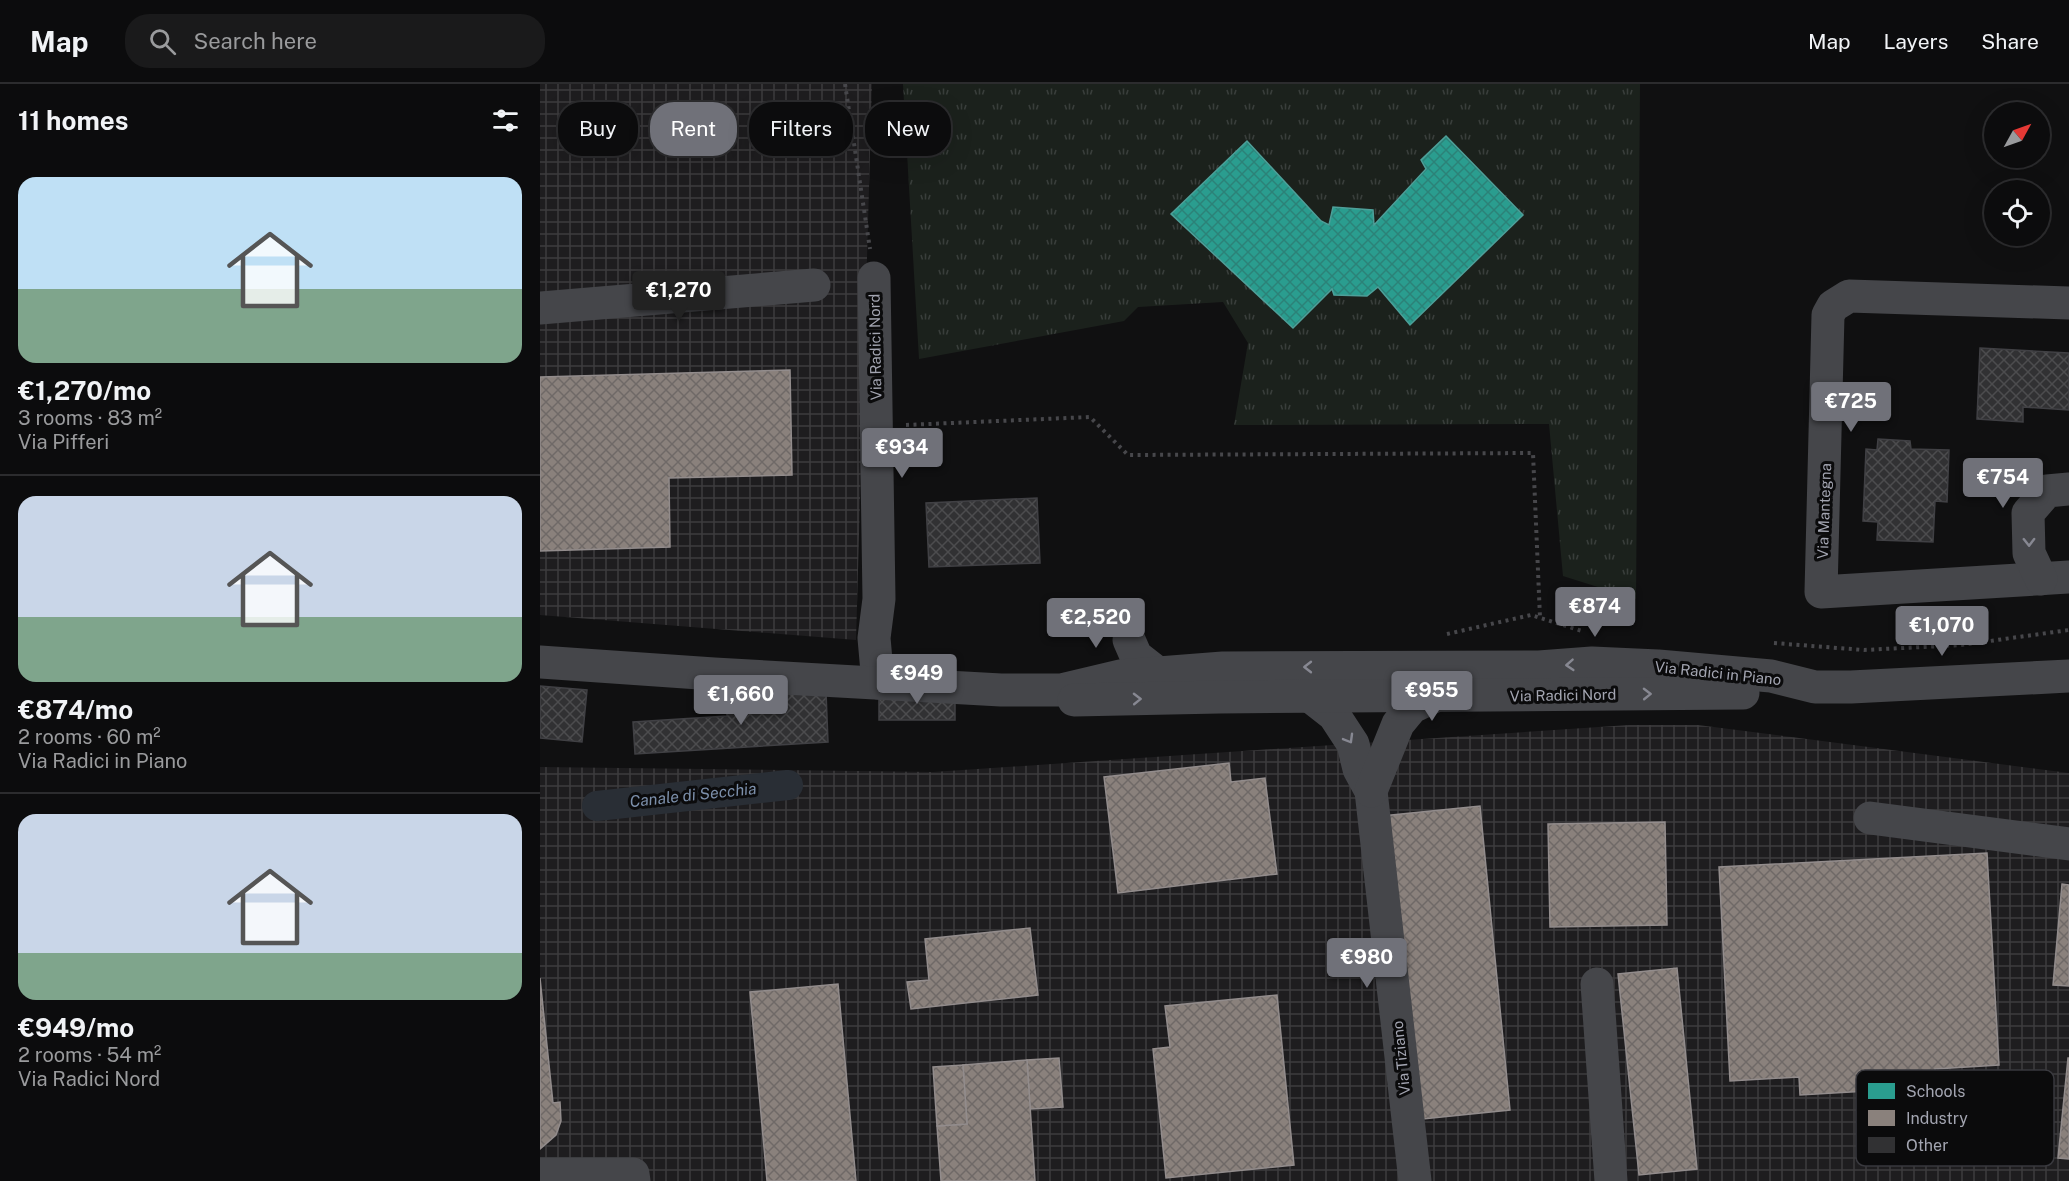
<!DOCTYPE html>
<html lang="en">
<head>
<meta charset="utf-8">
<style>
  :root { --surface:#0c0c0d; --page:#1a1a1b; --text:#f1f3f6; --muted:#9a9b9d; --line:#2c2c2e; --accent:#707179 }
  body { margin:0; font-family:"Public Sans",sans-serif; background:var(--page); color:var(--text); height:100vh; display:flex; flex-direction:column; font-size:22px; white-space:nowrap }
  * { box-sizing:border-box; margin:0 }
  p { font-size:20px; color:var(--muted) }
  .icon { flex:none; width:33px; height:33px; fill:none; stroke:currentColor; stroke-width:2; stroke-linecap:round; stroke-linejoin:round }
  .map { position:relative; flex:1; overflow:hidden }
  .panel { display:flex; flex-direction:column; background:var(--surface); width:540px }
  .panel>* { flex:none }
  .top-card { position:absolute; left:18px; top:18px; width:570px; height:54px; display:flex; gap:12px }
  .needle { width:39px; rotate:50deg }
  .buttons { position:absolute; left:1444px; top:18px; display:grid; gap:12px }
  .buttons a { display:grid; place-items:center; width:66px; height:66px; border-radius:50%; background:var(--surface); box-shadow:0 6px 24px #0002,0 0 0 2px var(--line); font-size:30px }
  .price { position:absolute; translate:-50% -51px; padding:0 14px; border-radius:6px; background:var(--accent); color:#fff; font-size:20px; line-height:39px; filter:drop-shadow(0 2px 3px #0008) }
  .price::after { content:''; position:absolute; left:50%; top:36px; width:18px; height:14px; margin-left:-9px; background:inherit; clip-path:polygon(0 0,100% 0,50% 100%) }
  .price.active { background:#222; color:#fff }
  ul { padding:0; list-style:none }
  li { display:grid; align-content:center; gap:12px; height:318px; padding:0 18px }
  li+li { border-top:2px solid var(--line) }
  li span { display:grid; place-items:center; height:186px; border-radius:18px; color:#555 }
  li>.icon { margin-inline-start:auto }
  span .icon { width:108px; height:108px; fill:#fffc; stroke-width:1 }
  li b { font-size:26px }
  h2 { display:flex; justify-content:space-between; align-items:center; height:72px; padding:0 18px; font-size:26px }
  .chip { padding:0 21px; border-radius:24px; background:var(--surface); box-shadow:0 6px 24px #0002,0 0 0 2px var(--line); font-size:21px; line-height:54px }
  .chip.active { background:var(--accent); color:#fff }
  header { display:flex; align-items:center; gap:36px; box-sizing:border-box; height:84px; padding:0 30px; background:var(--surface); border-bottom:2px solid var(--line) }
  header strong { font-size:28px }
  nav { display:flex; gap:33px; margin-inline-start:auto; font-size:21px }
  .search { width:420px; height:54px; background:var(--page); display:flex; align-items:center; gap:15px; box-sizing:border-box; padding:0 21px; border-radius:24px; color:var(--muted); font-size:22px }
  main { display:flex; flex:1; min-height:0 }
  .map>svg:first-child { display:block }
  .industrial { fill:url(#industrial-grid) }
  .grass { fill:url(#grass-tufts); fill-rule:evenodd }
  .schools { fill:url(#schools-cross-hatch); stroke:#4e9f99; stroke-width:1.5 }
  .industry { fill:url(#industry-cross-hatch); stroke:#928c8c; stroke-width:1.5 }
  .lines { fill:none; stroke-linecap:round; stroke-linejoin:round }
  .canal { stroke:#292e35; stroke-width:30 }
  .building { fill:url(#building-cross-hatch); stroke:#404044; stroke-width:1.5 }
  .path { stroke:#47474b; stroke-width:4; stroke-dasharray:3 4.5; stroke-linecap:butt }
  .minor { stroke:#45464a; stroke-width:33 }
  .oneway { stroke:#878892 }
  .labels { text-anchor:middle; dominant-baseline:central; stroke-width:6; stroke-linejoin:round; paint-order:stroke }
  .street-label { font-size:15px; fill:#a3a5b1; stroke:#0b0b0c }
  .water-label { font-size:16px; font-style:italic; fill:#7c8faa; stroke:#0b0b0c }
  .key { fill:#0b0b0c; stroke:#39393e; stroke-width:1.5 }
  .key-label { font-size:16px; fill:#a3a5b1 }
</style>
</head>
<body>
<header>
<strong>Map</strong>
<div class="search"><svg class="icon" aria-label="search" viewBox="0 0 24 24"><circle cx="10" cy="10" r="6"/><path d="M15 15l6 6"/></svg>Search here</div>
<nav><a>Map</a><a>Layers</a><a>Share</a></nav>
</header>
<main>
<section class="panel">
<h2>11 homes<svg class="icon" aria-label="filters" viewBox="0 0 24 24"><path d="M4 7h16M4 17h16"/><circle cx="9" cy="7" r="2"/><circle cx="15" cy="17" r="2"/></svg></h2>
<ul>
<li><span style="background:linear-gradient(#bfe0f5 60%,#7fa58c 0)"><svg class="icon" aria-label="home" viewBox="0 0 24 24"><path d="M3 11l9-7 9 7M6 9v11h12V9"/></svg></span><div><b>€1,270/mo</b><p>3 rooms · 83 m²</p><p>Via Pifferi</p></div></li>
<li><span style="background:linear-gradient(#c9d6e8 65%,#7fa58c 0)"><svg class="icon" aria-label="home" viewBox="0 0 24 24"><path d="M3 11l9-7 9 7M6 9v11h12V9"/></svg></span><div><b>€874/mo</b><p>2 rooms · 60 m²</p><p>Via Radici in Piano</p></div></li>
<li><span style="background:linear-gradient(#c9d6e8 75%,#7fa58c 0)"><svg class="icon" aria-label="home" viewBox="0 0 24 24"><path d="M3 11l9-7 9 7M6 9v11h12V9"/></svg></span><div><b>€949/mo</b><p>2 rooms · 54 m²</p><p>Via Radici Nord</p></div></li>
</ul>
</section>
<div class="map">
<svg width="1529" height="1097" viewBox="0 0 1529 1097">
  <defs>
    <pattern id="industrial-grid" width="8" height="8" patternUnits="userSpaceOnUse" patternTransform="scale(1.5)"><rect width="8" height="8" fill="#1e1d1f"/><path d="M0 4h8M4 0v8" fill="none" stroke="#3c3b3d"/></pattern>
    <pattern id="grass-tufts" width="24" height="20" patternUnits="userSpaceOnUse" patternTransform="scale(1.5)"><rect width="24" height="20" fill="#1b211c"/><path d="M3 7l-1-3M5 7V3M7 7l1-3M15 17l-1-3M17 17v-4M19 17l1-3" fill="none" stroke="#393e3b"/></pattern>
    <pattern id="schools-cross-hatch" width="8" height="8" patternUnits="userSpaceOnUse" patternTransform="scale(1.5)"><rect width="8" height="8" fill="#2a9d8f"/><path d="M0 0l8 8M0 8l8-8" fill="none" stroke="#2c8278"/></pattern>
    <pattern id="industry-cross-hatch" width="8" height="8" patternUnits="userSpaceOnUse" patternTransform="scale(1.5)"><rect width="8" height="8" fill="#8a817c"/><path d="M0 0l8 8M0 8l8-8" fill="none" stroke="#6f6967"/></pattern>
    <pattern id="building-cross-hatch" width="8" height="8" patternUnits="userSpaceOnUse" patternTransform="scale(1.5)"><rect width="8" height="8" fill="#313133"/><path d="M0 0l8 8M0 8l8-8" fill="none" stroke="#4c4c4e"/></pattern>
  </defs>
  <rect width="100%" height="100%" fill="#101011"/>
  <g class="industrial">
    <polygon points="0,0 332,0 316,556 0,531"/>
    <polygon points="1089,641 1158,641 1529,689 1529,1097 0,1097 0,683 393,688"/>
  </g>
  <path class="grass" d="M363 0H1100L1096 515 1023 492 1009 340 694 341 708 259 683 218 598 223 584 237 379 275ZM906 52 838 203 827 212 795 211 792 205 753 244 631 130 707 57 781 137 789 141 793 123 832 126 834 141 886 85 881 76Z"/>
  <polygon class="schools" points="906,52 983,131 870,241 838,203 827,212 794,211 792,205 753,244 631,130 707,57 781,137 789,141 793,123 833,126 834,141 886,85 881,76"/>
  <g class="industry">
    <polygon points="250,286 252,391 129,394 130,463 0,467 0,293"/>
    <polygon points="689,679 691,698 725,694 737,790 578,809 564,693"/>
    <polygon points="940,722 970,1026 873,1036 842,732"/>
    <polygon points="1125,738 1127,841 1010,843 1008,740"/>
    <polygon points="1447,769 1459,981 1395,985 1396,1003 1260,1011 1259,993 1190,997 1179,783"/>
    <polygon points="1522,800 1529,801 1529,902 1513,901"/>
    <polygon points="490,844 498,911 371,925 367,898 389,896 385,855"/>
    <polygon points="1137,884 1157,1085 1099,1091 1078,890"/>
    <polygon points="0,894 13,1019 20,1018 21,1037 16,1051 0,1065"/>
    <polygon points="298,900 316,1097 227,1097 210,908"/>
    <polygon points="737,911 754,1081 626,1094 613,965 630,963 625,922"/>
    <polygon points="519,974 523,1023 490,1025 487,976"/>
    <polygon points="1528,974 1529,974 1529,1075 1518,1074"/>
    <polygon points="487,976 495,1097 401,1097 397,1042 427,1040 423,981"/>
    <polygon points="423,981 427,1040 397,1042 393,983"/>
  </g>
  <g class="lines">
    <polyline class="canal" points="57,722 248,701"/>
  </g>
  <g class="building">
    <polygon points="1440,264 1529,269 1529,326 1483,323 1483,338 1437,335"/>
    <polygon points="1338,355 1370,357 1371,365 1409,366 1407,418 1395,417 1393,458 1337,456 1338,438 1323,437 1326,365 1337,366"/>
    <polygon points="497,414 500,479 389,483 386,419"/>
    <polygon points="0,602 47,606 42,658 0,654"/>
    <rect x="339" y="606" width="76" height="30"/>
    <polygon points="286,608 288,658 95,670 93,638 187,632 186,614"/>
  </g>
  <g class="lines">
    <g class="path">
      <polyline points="305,0 330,165"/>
      <polyline points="366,341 550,333 588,371 993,369 1000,534"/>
      <polyline points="907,550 991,531 1042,547"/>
      <polyline points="1234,559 1324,566 1421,561 1529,546"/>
    </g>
    <g class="minor">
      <polyline points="334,194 339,515 334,554 338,599"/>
      <polyline points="1529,219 1309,212 1293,222 1288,231 1281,508 1529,493"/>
      <polyline points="0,224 274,201"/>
      <polyline points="1501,495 1489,469 1488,429 1507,407 1529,405"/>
      <polyline points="589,556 596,572 628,597"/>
      <polyline points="0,578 174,590 461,606 521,606 580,592 683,584 999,583 1052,579 1118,582 1231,592 1275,603 1311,603 1529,592"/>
      <polyline points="771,613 794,631 813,660 819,685 831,707 875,1097"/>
      <polyline points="534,616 679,613 1203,609"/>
      <polyline points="831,707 858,640 872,623 895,612"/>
      <polyline points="1330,734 1529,760"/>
      <polyline points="1057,900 1071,1097"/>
      <polyline points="0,1090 93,1090 94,1097"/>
    </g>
  </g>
  <defs><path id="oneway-chevron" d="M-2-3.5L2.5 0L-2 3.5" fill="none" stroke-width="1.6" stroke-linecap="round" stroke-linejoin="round" transform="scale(1.5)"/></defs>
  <g class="oneway">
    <use href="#oneway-chevron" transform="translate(1489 458) rotate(89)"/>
    <use href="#oneway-chevron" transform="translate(1030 581) rotate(176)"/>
    <use href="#oneway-chevron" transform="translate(768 583) rotate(180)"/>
    <use href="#oneway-chevron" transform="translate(1107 610) rotate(-1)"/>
    <use href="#oneway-chevron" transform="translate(597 615) rotate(-1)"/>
    <use href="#oneway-chevron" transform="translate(809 655) rotate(60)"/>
  </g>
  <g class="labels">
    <g class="street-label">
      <text transform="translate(335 263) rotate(-91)">Via Radici Nord</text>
      <text transform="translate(1284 427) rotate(-88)">Via Mantegna</text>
      <text transform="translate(1178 589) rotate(6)">Via Radici in Piano</text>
      <text transform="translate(1023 611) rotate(-1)">Via Radici Nord</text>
      <text transform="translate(861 974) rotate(-96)">Via Tiziano</text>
    </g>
    <g class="water-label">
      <text transform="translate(153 711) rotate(-6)">Canale di Secchia</text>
    </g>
  </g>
  <rect x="1316" y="986" width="198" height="96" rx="9" class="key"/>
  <rect x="1328" y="999" width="27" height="16" fill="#2a9d8f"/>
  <rect x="1328" y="1026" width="27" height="16" fill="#8a817c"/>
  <rect x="1328" y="1053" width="27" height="16" fill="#313133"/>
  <g class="key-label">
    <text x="1366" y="1013">Schools</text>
    <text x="1366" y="1040">Industry</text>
    <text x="1366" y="1067">Other</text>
  </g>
</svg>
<div class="buttons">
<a><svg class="needle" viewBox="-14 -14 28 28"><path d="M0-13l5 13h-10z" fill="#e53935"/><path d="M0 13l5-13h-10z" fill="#9a9b9d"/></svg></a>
<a><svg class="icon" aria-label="locate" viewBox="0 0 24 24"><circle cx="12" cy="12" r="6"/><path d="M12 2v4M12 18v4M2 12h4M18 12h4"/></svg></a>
</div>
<b class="price active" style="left:139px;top:238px">€1,270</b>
<b class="price" style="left:1311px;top:349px">€725</b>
<b class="price" style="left:362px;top:395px">€934</b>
<b class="price" style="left:1463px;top:425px">€754</b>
<b class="price" style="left:1055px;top:554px">€874</b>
<b class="price" style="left:556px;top:565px">€2,520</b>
<b class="price" style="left:1402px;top:573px">€1,070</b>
<b class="price" style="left:377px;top:621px">€949</b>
<b class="price" style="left:892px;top:638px">€955</b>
<b class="price" style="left:201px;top:642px">€1,660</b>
<b class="price" style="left:827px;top:905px">€980</b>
<div class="top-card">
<a class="chip">Buy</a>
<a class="chip active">Rent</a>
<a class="chip">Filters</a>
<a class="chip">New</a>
</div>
</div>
</main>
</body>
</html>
